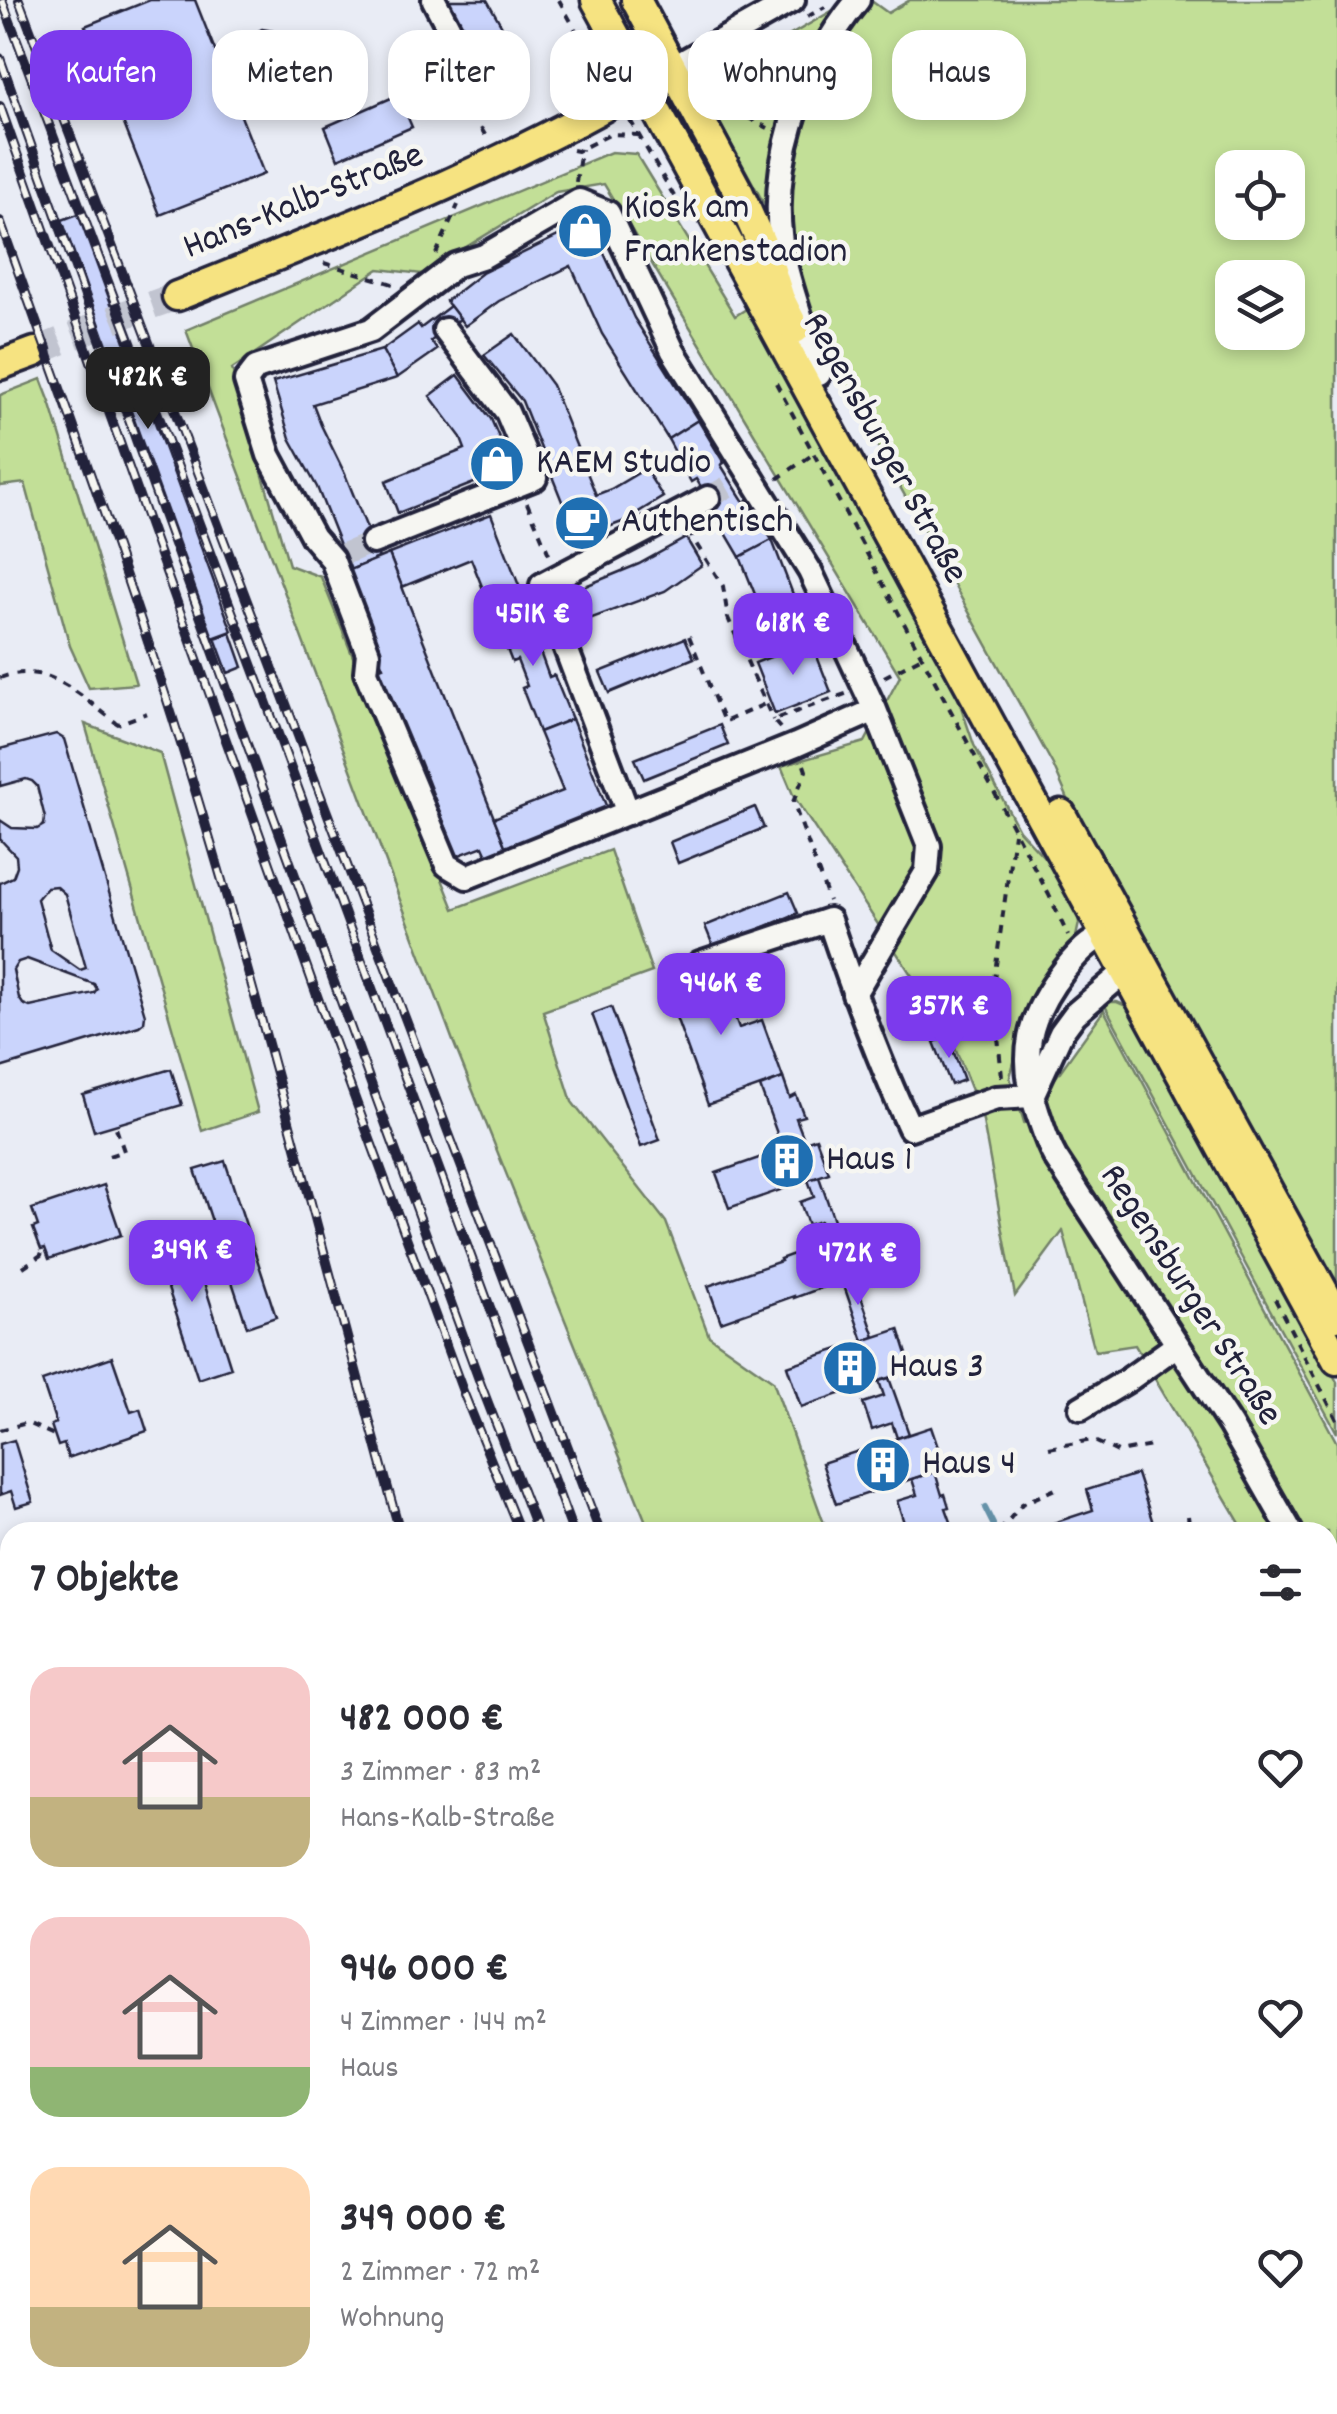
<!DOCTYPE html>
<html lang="de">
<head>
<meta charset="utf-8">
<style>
  :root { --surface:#fff; --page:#f2f2f3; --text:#2b2b33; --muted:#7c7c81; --accent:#7c3aed }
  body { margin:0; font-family:Dekko,sans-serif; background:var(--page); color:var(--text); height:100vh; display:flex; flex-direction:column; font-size:38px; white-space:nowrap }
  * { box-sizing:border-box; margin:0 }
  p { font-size:32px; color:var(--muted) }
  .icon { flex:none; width:55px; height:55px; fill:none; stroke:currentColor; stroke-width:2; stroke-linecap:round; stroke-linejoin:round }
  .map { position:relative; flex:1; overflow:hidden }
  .details { position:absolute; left:0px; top:1522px; width:1338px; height:892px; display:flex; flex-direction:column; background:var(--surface); border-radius:30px 30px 0 0; box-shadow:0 5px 15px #0003 }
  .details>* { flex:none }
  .hud { position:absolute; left:30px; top:30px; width:1278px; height:90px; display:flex; gap:20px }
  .buttons { position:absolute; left:1215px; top:150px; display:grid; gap:20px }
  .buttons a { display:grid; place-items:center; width:90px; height:90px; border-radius:20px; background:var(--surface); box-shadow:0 5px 15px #0003; font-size:50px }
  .price { position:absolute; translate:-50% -85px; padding:0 22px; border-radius:20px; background:var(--accent); color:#fff; font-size:32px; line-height:65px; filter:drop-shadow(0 2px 5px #0008) }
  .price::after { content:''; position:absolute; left:50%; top:60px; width:30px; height:22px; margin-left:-15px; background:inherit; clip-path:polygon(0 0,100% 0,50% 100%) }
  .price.active { background:#222; color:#fff }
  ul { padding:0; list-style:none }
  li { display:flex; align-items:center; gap:30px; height:250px; padding:0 30px }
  li span { display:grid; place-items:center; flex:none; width:280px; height:200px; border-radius:30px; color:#555 }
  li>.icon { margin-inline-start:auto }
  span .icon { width:120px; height:120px; fill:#fffc; stroke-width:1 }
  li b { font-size:42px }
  h2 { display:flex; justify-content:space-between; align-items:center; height:120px; padding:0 30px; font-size:42px }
  .pill { padding:0 35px; border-radius:30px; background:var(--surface); box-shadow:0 5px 15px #0003; font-size:35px; line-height:90px }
  .pill.active { background:var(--accent); color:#fff }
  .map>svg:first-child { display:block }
  .green { fill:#c2df97; stroke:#728069; stroke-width:2.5; fill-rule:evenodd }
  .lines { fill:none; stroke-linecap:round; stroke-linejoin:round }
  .stream { stroke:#6592a9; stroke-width:6 }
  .building { fill:#cad4fc; stroke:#22223b; stroke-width:2.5; fill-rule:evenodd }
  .minor-tunnel { stroke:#c1c4d0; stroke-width:22; stroke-dasharray:22 11; stroke-linecap:butt }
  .major-tunnel { stroke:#c1c4d0; stroke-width:28; stroke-dasharray:28 14; stroke-linecap:butt }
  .minor-casing { stroke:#22223b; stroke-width:30 }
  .major-casing { stroke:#22223b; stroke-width:35 }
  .path { stroke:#22223b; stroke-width:4; stroke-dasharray:8 8; stroke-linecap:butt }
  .minor { stroke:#f6f6f2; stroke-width:22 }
  .major { stroke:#f6e381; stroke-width:28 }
  .rail-casing { stroke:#22223b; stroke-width:10 }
  .rail { stroke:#f6f6f2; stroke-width:6; stroke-dasharray:19; stroke-linecap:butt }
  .labels { text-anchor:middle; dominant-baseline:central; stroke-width:9; stroke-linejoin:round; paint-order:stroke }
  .street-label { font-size:38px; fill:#22223b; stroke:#f6f6f2 }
  .poi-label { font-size:38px; fill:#22223b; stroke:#f6f6f2; text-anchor:start }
</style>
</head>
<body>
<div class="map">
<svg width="1337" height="2414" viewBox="0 0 1337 2414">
  <rect width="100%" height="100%" fill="#e9ecf5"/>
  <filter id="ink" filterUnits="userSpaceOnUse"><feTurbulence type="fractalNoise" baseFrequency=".01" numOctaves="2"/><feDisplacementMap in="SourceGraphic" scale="20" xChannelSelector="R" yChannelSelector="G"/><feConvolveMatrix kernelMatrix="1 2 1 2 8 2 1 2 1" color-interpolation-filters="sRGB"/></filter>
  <g filter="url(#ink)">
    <g class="green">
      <path d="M870 0 888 13 910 0H1337V1297L1083 833 1053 765 805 314 782 223 806 97ZM1232 168H1288V222H1232ZM1232 278H1288V332H1232Z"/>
      <polygon points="842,5 772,207 767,209 711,107 720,99 732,69"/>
      <polygon points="611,152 636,154 735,316 751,306 953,683 974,745 1019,830 1055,869 1078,915 1079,923 1076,937 1028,1010 1010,1077 1024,1122 1104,1010 1337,1443 1337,1690 1328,1673 1328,1532 1245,1532 1135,1345 1095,1351 1063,1231 1015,1296 982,1116 949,1032 794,797 781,766 865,742 900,676 604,184 556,192 422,274 379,269 232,369 289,565 321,577 454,909 610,850 652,972 543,1011 572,1102 666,1222 709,1336 773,1381 827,1532 650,1532 453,1041 186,330"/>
      <polygon points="41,379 51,405 136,684 89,688 70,646 25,483 0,486 0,395"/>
      <polygon points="85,724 160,753 258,1112 202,1131"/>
      <polygon points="1103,1002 1117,1002 1131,1008 1337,1382 1337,1433"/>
      <polygon points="10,2388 10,2405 285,2405 289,2414 6,2414 5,2408"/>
      <polygon points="1011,2405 1177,2405 1184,2414 1016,2414"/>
    </g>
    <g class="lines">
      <polyline class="stream" points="985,1508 993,1524"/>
    </g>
    <g class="building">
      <polygon points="150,0 195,0 264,174 160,215 85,26"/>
      <polygon points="444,0 487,0 512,44 479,62"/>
      <polygon points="262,29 273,31 282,38 285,49 293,46 290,56 293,59 285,65 292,71 288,76 296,82 293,85 301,95 270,110 248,54 248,44 253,34"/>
      <polygon points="398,95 412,127 338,159 325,127"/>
      <polygon points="78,214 232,631 213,638 62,220"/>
      <polygon points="589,221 634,318 698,420 668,439 602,334 571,266 499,301 465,326 446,301 482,273"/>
      <polygon points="450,306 460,319 431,341 437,350 397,378 382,350 418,324 421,328"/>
      <polygon points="514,334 552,385 596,495 611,489 645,469 663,497 622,522 577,539 522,401 484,355"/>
      <polygon points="382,350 397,378 313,404 321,425 345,474 379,558 350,570 317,487 290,438 273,382"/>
      <polygon points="458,375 491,419 512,468 398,513 386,481 465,449 460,436 430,396"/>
      <polygon points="698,420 724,463 721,465 744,502 747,500 772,540 740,557 717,518 719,516 714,507 696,479 691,482 668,439"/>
      <polygon points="491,514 527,606 495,619 471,559 402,587 389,554"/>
      <polygon points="686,538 702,565 665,591 576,624 561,596 639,564"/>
      <polygon points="772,540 811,641 779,654 740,557"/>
      <polygon points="389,554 506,848 487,855 483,846 457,856 420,761 414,764 376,669 383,667 345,572"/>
      <polygon points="527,606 545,650 540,652 549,677 554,675 572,719 539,732 522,688 527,686 517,660 512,662 495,619"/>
      <polygon points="231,633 243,667 228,673 215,638"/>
      <polygon points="685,638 694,658 609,693 600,672"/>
      <polygon points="811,641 831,692 775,714 755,663"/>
      <polygon points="572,719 607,808 506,848 494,818 563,791 539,732"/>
      <polygon points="720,725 728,745 644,779 635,759"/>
      <path d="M56 734 64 739 145 1015 144 1022 139 1026 0 1068V883L13 877 17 866 16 856 0 839V820L12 828 37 829 44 825 45 818 37 786 32 781 26 779 0 786V749ZM56 886 65 894 86 968 80 970 51 950 37 899 47 887ZM27 959 94 984 97 989 94 993 30 1007 23 1004 19 998 13 970 18 962Z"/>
      <polygon points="755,807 764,828 678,863 670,842"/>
      <polygon points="789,892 798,913 714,948 705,926"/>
      <polygon points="716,965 739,1028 762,1020 783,1078 708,1105 664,984"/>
      <polygon points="611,1007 660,1140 641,1147 592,1014"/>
      <polygon points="948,1037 964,1080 951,1085 934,1042"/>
      <polygon points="171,1069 182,1105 94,1131 83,1095"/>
      <polygon points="783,1078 790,1098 796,1095 804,1116 796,1118 805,1142 783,1150 760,1087"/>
      <polygon points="816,1138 829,1173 729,1208 716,1173"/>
      <polygon points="225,1161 276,1317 247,1327 195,1170"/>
      <polygon points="819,1177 841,1240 828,1245 820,1221 808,1225 800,1202 814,1197 808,1180"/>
      <polygon points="104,1185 121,1235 49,1259 45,1248 41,1249 33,1228 38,1226 32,1209"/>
      <polygon points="188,1232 231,1368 198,1379 153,1243"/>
      <polygon points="852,1236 865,1272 794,1298 794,1296 721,1322 708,1286 781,1261 780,1259 799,1252 800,1254"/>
      <polygon points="854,1276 875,1337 863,1341 842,1280"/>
      <polygon points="899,1329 912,1370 801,1407 787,1366"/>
      <polygon points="112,1357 131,1412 140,1409 147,1431 68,1458 64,1444 58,1446 51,1425 56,1423 42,1381"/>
      <polygon points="889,1378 909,1434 897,1438 892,1423 872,1430 863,1403 884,1396 879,1381"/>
      <polygon points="931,1427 945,1468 836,1504 822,1463"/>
      <polygon points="14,1440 33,1502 16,1507 11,1491 0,1495 0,1444"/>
      <polygon points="935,1472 942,1495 945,1494 949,1507 946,1508 954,1530 945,1532 929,1532 925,1523 906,1529 897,1501 917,1495 912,1479"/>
      <polygon points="1137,1474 1155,1529 1144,1532 1036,1532 1035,1529 1093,1510 1087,1490"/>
      <polygon points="4,1649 10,1667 10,1775 0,1746 0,1650"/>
      <polygon points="0,1853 10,1881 10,2040 0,2044"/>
      <polygon points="1337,1898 1337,1939 1328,1943 1328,1902"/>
      <polygon points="1328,1969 1337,1994 1337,2010 1329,2014"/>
      <polygon points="1337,2010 1337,2052 1328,2055 1328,2014"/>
      <polygon points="1236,2405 1281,2405 1285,2414 1240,2414"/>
    </g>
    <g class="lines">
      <g class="minor-tunnel">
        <polyline points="708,498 732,484"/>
        <polyline points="344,554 373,542"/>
      </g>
      <polyline class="major-tunnel" points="35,352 123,315 177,296"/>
      <g class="minor-casing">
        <g id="minor">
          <polyline points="434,0 456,42 456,59 477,103"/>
          <polyline points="672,68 793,0"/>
          <path d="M819 374C808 338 794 301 785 264 764 172 799 72 858 0"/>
          <polyline points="373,542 535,478 507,412 445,330"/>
          <polyline points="628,813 542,585 708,498"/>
          <path d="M1120 930C1094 936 1081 949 1065 969 1028 1016 1018 1056 1038 1114 1043 1128 1047 1143 1055 1157L1230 1425 1291 1532"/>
          <path d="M700 963 829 920C853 991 878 1060 910 1128L996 1098 1032 1096"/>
          <polyline points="854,994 927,871 929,846 875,710 796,745 467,877 447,865 366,672 368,653 332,559 313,537 269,455 246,381 256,368 371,330 456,265 484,256 579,201 608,213 673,351 810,571 875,710"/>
          <polyline points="1032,1096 1061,1033 1075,1014 1135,963"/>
          <polyline points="1081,1408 1128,1380 1177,1345"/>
          <polyline points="1328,1596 1337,1613"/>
          <polyline points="0,2366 10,2362"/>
          <polyline points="362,2405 368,2414"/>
          <polyline points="383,2405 387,2414"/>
        </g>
      </g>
      <g class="major-casing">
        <g id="major">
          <polyline points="596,0 1337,1360"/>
          <polyline points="636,0 738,191 765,252 780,299 795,329"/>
          <path d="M177 296C341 230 506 167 658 76"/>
          <polyline points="0,365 35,352"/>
          <polyline points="1061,814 1337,1316"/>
        </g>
      </g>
      <g class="path">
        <polyline points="559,0 579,36 608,76"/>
        <polyline points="807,17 825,7"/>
        <polyline points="712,96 724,63"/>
        <polyline points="719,103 768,128"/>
        <polyline points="630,120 678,203"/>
        <polyline points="481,128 488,140"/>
        <polyline points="572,150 577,151 611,134 638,135"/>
        <polyline points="576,182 581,149"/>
        <polyline points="436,254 458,205"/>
        <polyline points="324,263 396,285"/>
        <polyline points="776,383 1049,895 1068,936"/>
        <polyline points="777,479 815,453"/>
        <polyline points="527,503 551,559"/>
        <polyline points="688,531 723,586 728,618 773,720"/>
        <polyline points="689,636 724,722 765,704"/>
        <polyline points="884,677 922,657"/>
        <path d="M0 678C48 659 81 697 118 724L147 713"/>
        <polyline points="780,728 773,720 848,693"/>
        <polyline points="804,765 806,771 793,802 829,901"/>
        <polyline points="1002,1077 993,987 1014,833"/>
        <polyline points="109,1156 124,1151 115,1125"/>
        <polyline points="23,1267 41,1255 43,1249"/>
        <polyline points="1275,1299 1337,1420"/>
        <polyline points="0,1430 27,1423 54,1435"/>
        <polyline points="1049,1448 1092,1440 1118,1452 1152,1446"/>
        <polyline points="1188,1516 1190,1532"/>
        <polyline points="999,1532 1022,1504 1055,1489"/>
        <polyline points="0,2123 10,2120"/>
      </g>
      <use href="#minor" class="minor"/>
      <use href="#major" class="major"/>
      <g class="rail-casing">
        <g id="rail">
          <polyline points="2,0 264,696 573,1532"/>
          <polyline points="19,0 600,1532"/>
          <polyline points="0,58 140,451 481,1385 538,1532"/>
          <polyline points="0,106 320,1004 464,1394 520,1532"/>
          <path d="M0 221C62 395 126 568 181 744 262 1005 327 1270 400 1532"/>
          <polyline points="719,2405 723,2414"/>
          <polyline points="868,2405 871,2414"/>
          <polyline points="898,2405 902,2414"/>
          <polyline points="936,2405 940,2414"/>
        </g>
      </g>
      <use href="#rail" class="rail"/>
    </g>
  </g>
  <defs>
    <g id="shop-disc" transform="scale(2.875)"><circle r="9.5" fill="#1f6fb2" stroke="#f6f6f2"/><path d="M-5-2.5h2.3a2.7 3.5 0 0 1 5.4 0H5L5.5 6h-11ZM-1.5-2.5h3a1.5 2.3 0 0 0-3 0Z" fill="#fff"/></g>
    <g id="cafe-disc" transform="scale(2.875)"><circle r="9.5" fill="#1f6fb2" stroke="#f6f6f2"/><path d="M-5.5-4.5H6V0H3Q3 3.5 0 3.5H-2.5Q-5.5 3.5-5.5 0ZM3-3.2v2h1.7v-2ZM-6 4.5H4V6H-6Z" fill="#fff"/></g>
    <g id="building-disc" transform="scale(2.875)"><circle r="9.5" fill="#1f6fb2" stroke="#f6f6f2"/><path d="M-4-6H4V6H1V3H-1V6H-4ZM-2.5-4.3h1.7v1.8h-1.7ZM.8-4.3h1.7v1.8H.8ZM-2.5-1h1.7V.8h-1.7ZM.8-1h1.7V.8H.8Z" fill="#fff"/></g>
  </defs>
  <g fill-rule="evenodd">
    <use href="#shop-disc" x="585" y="231"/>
    <use href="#shop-disc" x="497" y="464"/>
    <use href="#cafe-disc" x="582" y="523"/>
    <use href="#building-disc" x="787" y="1161"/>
    <use href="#building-disc" x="850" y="1368"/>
    <use href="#building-disc" x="883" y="1465"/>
  </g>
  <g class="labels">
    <g class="street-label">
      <text transform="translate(304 203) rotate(-22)">Hans-Kalb-Straße</text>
      <text transform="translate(883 449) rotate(61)">Regensburger Straße</text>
      <text transform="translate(1189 1296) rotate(57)">Regensburger Straße</text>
    </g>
    <g class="poi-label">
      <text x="624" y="209">Kiosk am<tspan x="624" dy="44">Frankenstadion</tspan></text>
      <text x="536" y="464">KAEM Studio</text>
      <text x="621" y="523">Authentisch</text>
      <text x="826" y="1161">Haus 1</text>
      <text x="889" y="1368">Haus 3</text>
      <text x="922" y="1465">Haus 4</text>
    </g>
  </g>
</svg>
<div class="buttons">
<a><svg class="icon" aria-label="locate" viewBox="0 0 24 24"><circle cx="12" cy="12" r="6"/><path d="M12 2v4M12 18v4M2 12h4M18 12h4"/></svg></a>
<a><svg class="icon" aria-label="layers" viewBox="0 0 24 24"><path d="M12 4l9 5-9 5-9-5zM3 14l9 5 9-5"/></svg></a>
</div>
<b class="price active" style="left:148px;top:432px">482K €</b>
<b class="price" style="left:533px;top:669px">451K €</b>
<b class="price" style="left:793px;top:678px">618K €</b>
<b class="price" style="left:721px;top:1038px">946K €</b>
<b class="price" style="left:949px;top:1061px">357K €</b>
<b class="price" style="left:192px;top:1305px">349K €</b>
<b class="price" style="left:858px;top:1308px">472K €</b>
<div class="hud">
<a class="pill active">Kaufen</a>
<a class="pill">Mieten</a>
<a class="pill">Filter</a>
<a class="pill">Neu</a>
<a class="pill">Wohnung</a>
<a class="pill">Haus</a>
</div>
<section class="details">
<h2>7 Objekte<svg class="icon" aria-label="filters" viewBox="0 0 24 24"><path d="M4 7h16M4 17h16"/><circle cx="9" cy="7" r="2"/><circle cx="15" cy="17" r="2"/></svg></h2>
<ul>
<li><span style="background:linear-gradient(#f6c9c9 65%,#c2b280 0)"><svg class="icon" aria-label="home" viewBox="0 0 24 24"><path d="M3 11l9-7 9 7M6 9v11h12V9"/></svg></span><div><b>482 000 €</b><p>3 Zimmer · 83 m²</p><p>Hans-Kalb-Straße</p></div><svg class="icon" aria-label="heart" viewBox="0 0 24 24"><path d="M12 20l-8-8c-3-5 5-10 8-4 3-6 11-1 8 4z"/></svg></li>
<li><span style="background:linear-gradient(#f6c9c9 75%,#8fb573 0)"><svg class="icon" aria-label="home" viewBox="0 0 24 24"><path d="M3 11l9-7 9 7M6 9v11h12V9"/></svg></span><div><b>946 000 €</b><p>4 Zimmer · 144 m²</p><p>Haus</p></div><svg class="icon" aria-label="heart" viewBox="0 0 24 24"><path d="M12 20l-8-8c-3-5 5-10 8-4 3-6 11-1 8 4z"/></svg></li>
<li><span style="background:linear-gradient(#ffd9b3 70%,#c2b280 0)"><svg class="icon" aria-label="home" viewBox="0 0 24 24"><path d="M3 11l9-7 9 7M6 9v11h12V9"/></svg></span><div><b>349 000 €</b><p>2 Zimmer · 72 m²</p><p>Wohnung</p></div><svg class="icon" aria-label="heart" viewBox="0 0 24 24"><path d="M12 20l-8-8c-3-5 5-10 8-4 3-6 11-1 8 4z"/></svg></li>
</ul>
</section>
</div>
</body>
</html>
